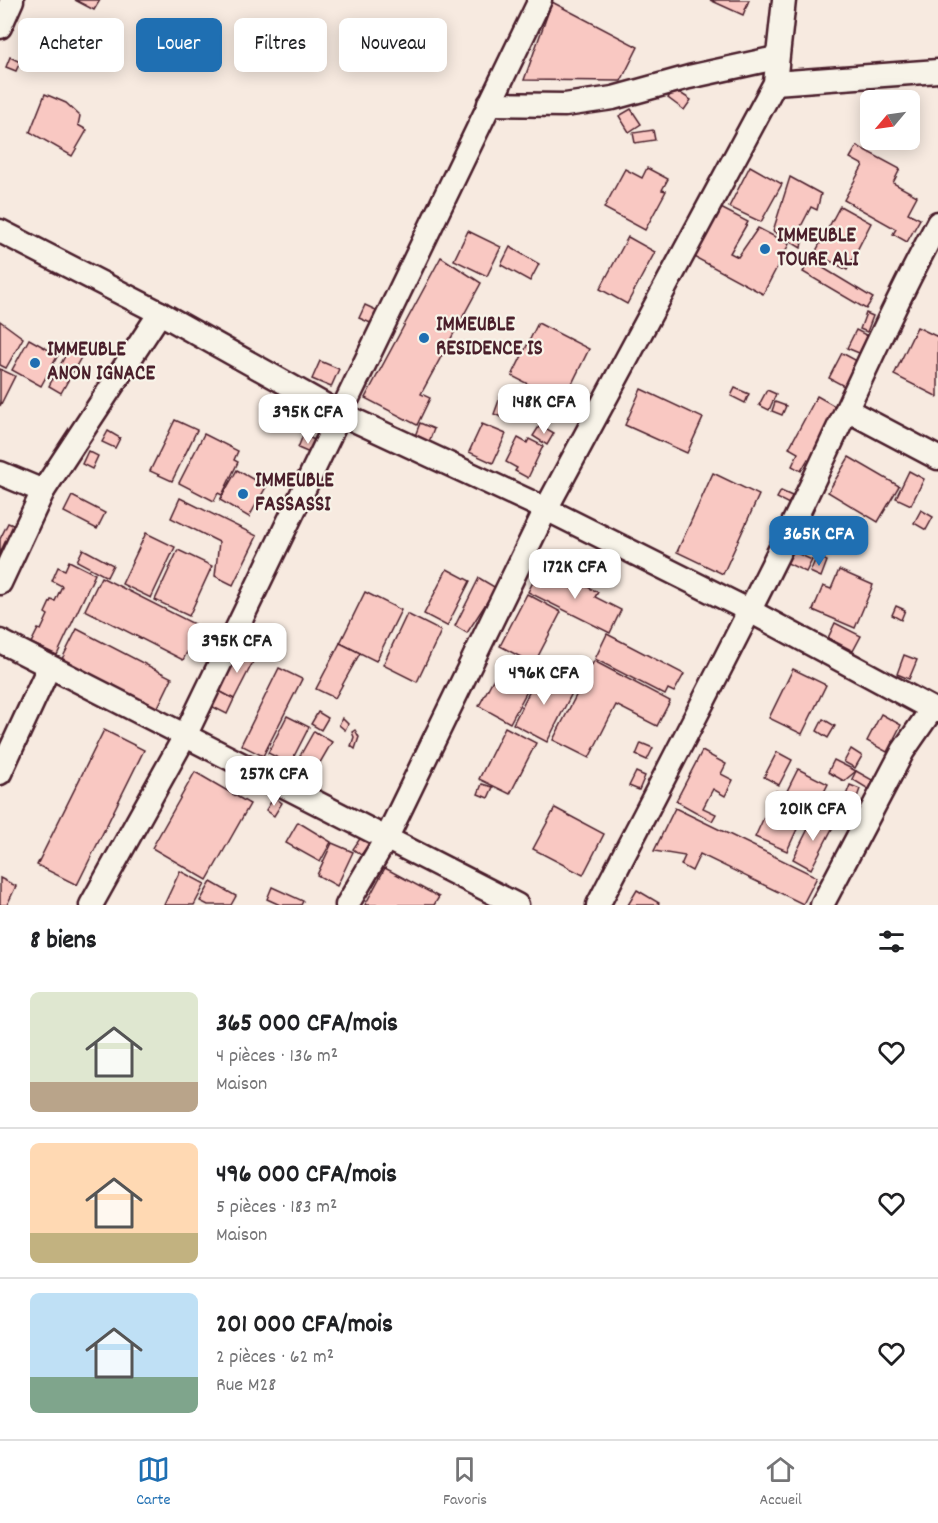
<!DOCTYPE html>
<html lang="fr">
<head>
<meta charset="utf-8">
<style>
  :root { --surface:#fff; --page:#f6f6f6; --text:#202124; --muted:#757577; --line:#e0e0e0; --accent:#1f6fb2 }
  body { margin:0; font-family:Dekko,sans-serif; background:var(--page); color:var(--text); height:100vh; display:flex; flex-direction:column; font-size:22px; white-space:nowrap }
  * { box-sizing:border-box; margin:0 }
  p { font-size:20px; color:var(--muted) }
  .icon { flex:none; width:33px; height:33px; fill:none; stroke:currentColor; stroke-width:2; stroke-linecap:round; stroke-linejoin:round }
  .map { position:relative; height:905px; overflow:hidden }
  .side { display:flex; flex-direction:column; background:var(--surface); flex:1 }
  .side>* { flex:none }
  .banner { position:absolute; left:18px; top:18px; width:600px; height:54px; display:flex; gap:12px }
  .needle { width:39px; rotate:241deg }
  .fabs { position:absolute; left:860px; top:90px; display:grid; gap:12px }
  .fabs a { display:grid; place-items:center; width:60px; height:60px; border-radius:9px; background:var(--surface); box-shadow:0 3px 15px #0003; font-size:30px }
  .price { position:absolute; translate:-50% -51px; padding:0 14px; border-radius:12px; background:#fff; color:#222; font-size:20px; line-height:39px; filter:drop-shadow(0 2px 3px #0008) }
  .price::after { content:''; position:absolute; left:50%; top:36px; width:18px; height:14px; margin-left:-9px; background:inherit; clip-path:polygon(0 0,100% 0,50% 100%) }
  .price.selected { background:var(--accent); color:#fff }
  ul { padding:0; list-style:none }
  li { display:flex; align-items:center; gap:18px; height:150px; padding:0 30px }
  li+li { border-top:2px solid var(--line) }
  li span { display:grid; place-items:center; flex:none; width:168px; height:120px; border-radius:9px; color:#555 }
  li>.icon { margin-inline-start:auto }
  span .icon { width:72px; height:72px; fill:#fffc; stroke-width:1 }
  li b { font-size:26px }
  h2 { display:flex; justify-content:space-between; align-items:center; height:72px; padding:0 30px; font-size:26px }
  .chip { padding:0 21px; border-radius:9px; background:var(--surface); box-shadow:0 3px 15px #0003; font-size:21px; line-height:54px }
  .chip.selected { background:var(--accent); color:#fff }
  .menu { display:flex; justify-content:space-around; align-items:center; height:84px; border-top:2px solid var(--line); background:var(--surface); font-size:16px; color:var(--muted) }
  .menu a { display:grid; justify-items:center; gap:3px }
  .menu .selected { color:var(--accent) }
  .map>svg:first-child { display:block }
  .building { fill:#f9c8c2; stroke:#4a1f2b; stroke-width:1.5 }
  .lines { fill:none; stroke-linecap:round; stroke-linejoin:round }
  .street-casing { stroke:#4a1f2b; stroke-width:27 }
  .street { stroke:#f7f3e8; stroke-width:22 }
  .poi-dot { fill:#1f6fb2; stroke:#f7f3e8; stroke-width:2 }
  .labels { text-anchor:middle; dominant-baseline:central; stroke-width:4.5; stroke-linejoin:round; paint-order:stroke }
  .poi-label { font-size:21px; font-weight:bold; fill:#4a1f2b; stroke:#f7f3e8; text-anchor:start }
</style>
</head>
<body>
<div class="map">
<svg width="938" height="905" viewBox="0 0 938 905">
  <rect width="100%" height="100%" fill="#f7eae0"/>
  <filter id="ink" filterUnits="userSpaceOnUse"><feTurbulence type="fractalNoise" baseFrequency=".0167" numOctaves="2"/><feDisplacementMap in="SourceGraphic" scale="12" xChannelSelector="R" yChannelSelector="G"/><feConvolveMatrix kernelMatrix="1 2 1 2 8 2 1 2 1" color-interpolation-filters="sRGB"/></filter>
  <g filter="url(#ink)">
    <g class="building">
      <polygon points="75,0 100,0 94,10"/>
      <polygon points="710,0 749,0 743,15"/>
      <polygon points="552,2 638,47 621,81 524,80"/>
      <polygon points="10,57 20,62 16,71 6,67"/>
      <polygon points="674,89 691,100 684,110 668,98"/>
      <polygon points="45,94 66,103 80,116 78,125 87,130 72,156 30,132"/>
      <polygon points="631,109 641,124 629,132 619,116"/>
      <polygon points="653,130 655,140 635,143 633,133"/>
      <polygon points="857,146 900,169 893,183 917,196 908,213 920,219 907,242 893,234 896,229 844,200 863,165 850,158"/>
      <polygon points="750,166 782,184 761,222 729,207"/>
      <polygon points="647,168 668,179 662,190 666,191 645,230 604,208 625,169 642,178"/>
      <polygon points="790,177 821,194 817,210 811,207 796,236 802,242 801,248 773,231"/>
      <polygon points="715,205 748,222 730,253 738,257 758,228 789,244 763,294 689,254"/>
      <polygon points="840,206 871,223 847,270 815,253"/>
      <polygon points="468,231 501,247 487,276 454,260"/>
      <polygon points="628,237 655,252 627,304 600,289"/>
      <polygon points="510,247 539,264 530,281 501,265"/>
      <polygon points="441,257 481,283 421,394 430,398 417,425 365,398"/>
      <polygon points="810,260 873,298 866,309 803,272"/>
      <polygon points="365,305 378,311 373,324 359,318"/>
      <polygon points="866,313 873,316 867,332 860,329"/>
      <polygon points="0,321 23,338 6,368 0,365"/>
      <polygon points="538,323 589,349 563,402 512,376"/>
      <polygon points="917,327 938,337 938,397 894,375"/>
      <polygon points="856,330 868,336 859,353 847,348"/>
      <polygon points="29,339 58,355 41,386 12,370"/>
      <polygon points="71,345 84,352 61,393 49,386"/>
      <polygon points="842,353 857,361 844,386 829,378"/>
      <polygon points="320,361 339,369 331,387 312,379"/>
      <polygon points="0,369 15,376 0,406"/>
      <polygon points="735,388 749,394 745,403 731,396"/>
      <polygon points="641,389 703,418 687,453 625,425"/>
      <polygon points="767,390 776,394 769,410 759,405"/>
      <polygon points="501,395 517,402 509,420 494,414"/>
      <polygon points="817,396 842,410 814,462 808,459 801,471 792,466 798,453 789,448"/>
      <polygon points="775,402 786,406 782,415 772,411"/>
      <polygon points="175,420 197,430 172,481 150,471"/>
      <polygon points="420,423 434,429 429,442 415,436"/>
      <polygon points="482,424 506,434 493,463 469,452"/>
      <polygon points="540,425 554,433 547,445 533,436"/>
      <polygon points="108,431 120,438 115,448 102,442"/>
      <polygon points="204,434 238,451 234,460 238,462 222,495 218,493 214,501 179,483"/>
      <polygon points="303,435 317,441 312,454 298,448"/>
      <polygon points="518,438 527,443 529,439 543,446 528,478 515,471 517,468 506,462"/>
      <polygon points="88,451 98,456 92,469 82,464"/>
      <polygon points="849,457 899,486 878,522 828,492"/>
      <polygon points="237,470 266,487 249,517 220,500"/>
      <polygon points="909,471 924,479 911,505 896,498"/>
      <polygon points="713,473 759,495 723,574 677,552"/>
      <polygon points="781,491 792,496 789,504 777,498"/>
      <polygon points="72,496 105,513 97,529 64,512"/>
      <polygon points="180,498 257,536 233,585 215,576 219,542 171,518"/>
      <polygon points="921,510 933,517 926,530 914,523"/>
      <polygon points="8,523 18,527 0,563 0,539"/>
      <polygon points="146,533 175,547 151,598 122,584"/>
      <polygon points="803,534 813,538 807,552 796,547"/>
      <polygon points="818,542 830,547 825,557 813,552"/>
      <polygon points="83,549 113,565 107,577 77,561"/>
      <polygon points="178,550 212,566 189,616 155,600"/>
      <polygon points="790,550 812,560 806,572 785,562"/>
      <polygon points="817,556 827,561 821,577 810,572"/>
      <polygon points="69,561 95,574 57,655 31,643 38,629 41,630 48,615 45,613 51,600 55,601 62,586 52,581 58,567 65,570"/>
      <polygon points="447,569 470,581 447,626 424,614"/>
      <polygon points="539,570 565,582 567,577 598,592 595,597 621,610 610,633 528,592"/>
      <polygon points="839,570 873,585 855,628 813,610 823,586 831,589"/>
      <polygon points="101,577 200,627 183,660 85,610"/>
      <polygon points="479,578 496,588 467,633 455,626"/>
      <polygon points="365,592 401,610 376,661 340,643"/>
      <polygon points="527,594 561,612 534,664 500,646"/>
      <polygon points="896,606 905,610 901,620 892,615"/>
      <polygon points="407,614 441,631 417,682 383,665"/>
      <polygon points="835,623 861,636 853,651 828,638"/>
      <polygon points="77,629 172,678 157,709 62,659"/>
      <polygon points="607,634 684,674 674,692 668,689 665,695 595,659"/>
      <polygon points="340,643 360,653 335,698 316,689"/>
      <polygon points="241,648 256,656 234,699 219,691"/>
      <polygon points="904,655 917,660 909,679 897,674"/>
      <polygon points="505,657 536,674 510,723 479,706"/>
      <polygon points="594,661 670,701 657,726 616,705 589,758 553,740"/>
      <polygon points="279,668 302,679 263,756 241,745"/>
      <polygon points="793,669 826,685 802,734 769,718"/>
      <polygon points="540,671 574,689 547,742 513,724"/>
      <polygon points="219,691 234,699 227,714 211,706"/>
      <polygon points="318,712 328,718 321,730 311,724"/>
      <polygon points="881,714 901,725 887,752 867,741"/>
      <polygon points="287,716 309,727 290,764 268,753"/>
      <polygon points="342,718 348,724 345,730 339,725"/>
      <polygon points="823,719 835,726 828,738 817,731"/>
      <polygon points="505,727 536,743 510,794 479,779"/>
      <polygon points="104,730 144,750 77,885 37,865"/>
      <polygon points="355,730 359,737 355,749 351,746 354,737 352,732"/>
      <polygon points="314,731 332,742 314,773 296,763"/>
      <polygon points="641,743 653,748 647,760 636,755"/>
      <polygon points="851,749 862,756 855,768 844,762"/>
      <polygon points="702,751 726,764 721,774 733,780 725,796 713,789 703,808 716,814 712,821 676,801"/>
      <polygon points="777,752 792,760 779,785 764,777"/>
      <polygon points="834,760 856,771 844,781 828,772"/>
      <polygon points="798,769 828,784 817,806 787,791"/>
      <polygon points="856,771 874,781 870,790 852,779"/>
      <polygon points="195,772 250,804 207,880 152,848"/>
      <polygon points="636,772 645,776 639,790 629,786"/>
      <polygon points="482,784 493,787 488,798 478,794"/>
      <polygon points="850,785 860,789 848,822 838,816"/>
      <polygon points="776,791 808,805 787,851 755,837"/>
      <polygon points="831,793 837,803 831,815 822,811"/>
      <polygon points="274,797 282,803 274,816 266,810"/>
      <polygon points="555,808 604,834 583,875 533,849"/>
      <polygon points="675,808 817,877 803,904 700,854 692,871 681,865 685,856 654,851"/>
      <polygon points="815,815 834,825 811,869 793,859"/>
      <polygon points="298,822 331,842 320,862 286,843"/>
      <polygon points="361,837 370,843 361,855 353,849"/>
      <polygon points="332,843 353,852 337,886 317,875"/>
      <polygon points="385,868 439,897 434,905 365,905"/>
      <polygon points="180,871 205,884 194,905 164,905"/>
      <polygon points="0,878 16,886 7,905 0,905"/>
      <polygon points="211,882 236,896 231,905 208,905 200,901"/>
      <polygon points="272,887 303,901 301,905 280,905 267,899"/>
      <polygon points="637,890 659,903 658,905 628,905"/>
    </g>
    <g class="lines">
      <g class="street-casing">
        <g id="street">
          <polyline points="0,27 12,0"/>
          <polyline points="775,83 938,71"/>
          <polyline points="489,104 565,105 613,98 689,77 776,58"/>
          <polyline points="0,231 160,313 339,413 546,509 750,611 932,709"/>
          <polyline points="847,410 938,458"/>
          <polyline points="0,473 43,491"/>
          <polyline points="0,583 43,491 160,313"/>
          <polyline points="0,641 517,905"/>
          <polyline points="0,773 49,667"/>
          <polyline points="91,905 185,736 540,0"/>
          <polyline points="347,905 387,837 546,509 775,83 784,0"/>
          <path d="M598 905C665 775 734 645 798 513 845 416 887 317 938 223"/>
          <polyline points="822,905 903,751 932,709 938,711"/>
        </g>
      </g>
      <use href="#street" class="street"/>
    </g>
  </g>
  <g class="poi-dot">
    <circle cx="765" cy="249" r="6"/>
    <circle cx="424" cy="338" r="6"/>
    <circle cx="35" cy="363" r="6"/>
    <circle cx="243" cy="494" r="6"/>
  </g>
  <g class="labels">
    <g class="poi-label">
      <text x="777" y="237">IMMEUBLE<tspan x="777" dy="24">TOURE ALI</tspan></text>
      <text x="436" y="326">IMMEUBLE<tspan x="436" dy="24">RESIDENCE IS</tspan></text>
      <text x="47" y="351">IMMEUBLE<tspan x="47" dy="24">ANON IGNACE</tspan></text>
      <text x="255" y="482">IMMEUBLE<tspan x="255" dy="24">FASSASSI</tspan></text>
    </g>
  </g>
</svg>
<div class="fabs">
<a><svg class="needle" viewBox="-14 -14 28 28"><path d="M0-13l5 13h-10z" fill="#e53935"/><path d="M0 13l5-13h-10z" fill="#757577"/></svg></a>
</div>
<b class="price" style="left:544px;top:435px">148K CFA</b>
<b class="price" style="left:308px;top:445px">395K CFA</b>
<b class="price selected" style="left:819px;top:567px">365K CFA</b>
<b class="price" style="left:575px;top:600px">172K CFA</b>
<b class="price" style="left:237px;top:674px">395K CFA</b>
<b class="price" style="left:544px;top:706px">496K CFA</b>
<b class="price" style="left:274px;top:807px">257K CFA</b>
<b class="price" style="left:813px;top:842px">201K CFA</b>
<div class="banner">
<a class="chip">Acheter</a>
<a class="chip selected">Louer</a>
<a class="chip">Filtres</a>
<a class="chip">Nouveau</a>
</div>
</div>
<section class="side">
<h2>8 biens<svg class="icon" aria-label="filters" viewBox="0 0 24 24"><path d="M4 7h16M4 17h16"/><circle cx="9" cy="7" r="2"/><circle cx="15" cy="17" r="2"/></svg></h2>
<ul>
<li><span style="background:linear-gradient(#dfe7d0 75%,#b9a48a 0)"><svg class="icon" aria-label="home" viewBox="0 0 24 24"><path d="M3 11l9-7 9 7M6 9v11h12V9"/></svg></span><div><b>365 000 CFA/mois</b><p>4 pièces · 136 m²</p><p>Maison</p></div><svg class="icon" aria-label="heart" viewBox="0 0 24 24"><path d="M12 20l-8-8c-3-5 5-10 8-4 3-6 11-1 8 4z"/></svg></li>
<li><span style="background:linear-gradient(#ffd9b3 75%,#c2b280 0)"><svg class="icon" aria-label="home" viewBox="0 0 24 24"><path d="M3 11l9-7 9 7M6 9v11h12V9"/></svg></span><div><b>496 000 CFA/mois</b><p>5 pièces · 183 m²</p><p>Maison</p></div><svg class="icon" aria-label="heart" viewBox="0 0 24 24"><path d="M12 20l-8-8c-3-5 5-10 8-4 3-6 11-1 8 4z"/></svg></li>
<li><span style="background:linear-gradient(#bfe0f5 70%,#7fa58c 0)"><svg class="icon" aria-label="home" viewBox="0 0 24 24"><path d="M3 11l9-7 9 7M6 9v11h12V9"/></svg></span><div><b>201 000 CFA/mois</b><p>2 pièces · 62 m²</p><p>Rue M28</p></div><svg class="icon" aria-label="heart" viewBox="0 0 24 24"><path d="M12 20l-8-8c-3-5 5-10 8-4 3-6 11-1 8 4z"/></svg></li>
</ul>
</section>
<nav class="menu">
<a class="selected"><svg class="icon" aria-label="map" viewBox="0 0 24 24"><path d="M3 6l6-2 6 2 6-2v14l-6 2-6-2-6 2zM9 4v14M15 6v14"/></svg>Carte</a>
<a><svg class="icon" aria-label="saved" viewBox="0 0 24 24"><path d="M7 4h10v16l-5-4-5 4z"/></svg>Favoris</a>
<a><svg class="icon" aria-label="home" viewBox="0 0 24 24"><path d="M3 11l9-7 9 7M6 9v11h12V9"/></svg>Accueil</a>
</nav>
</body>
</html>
